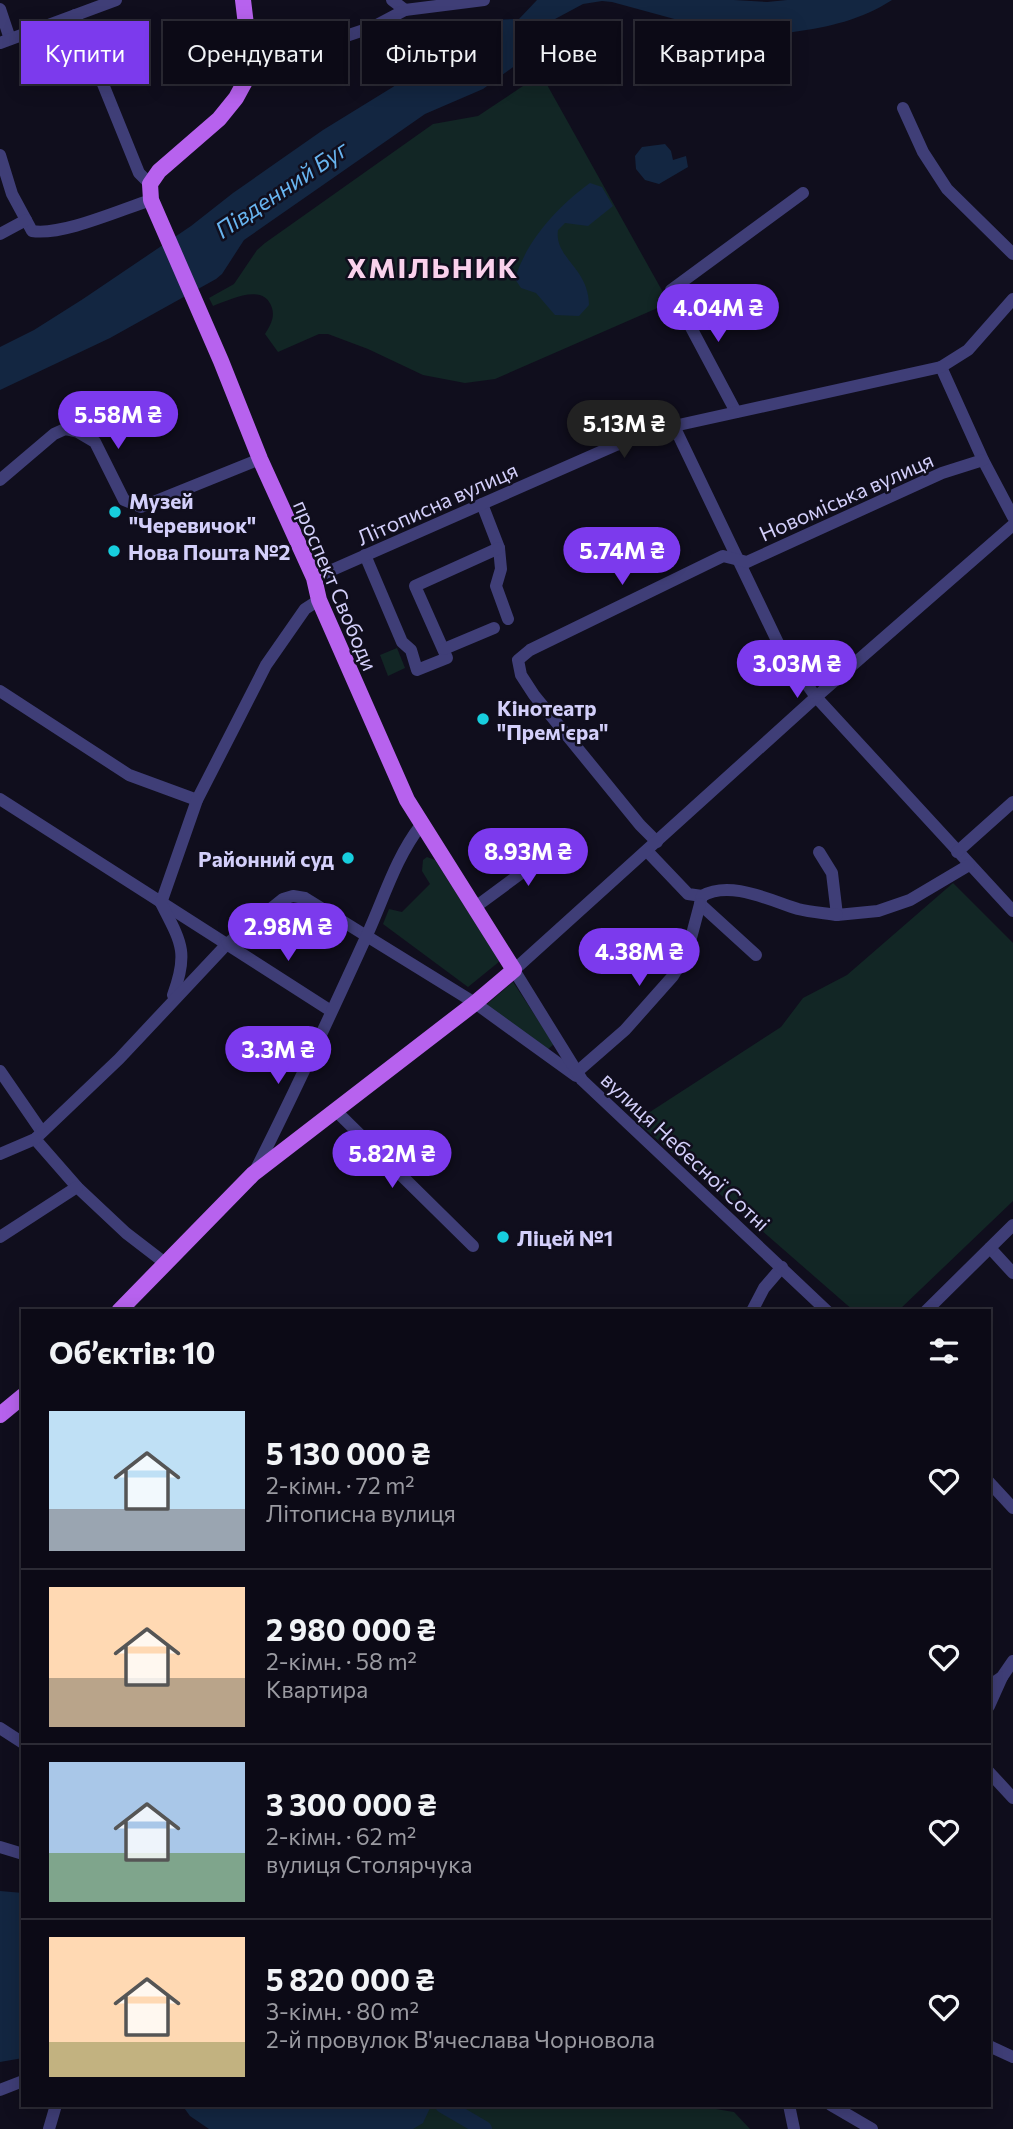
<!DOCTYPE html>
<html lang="uk">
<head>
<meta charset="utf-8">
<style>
  :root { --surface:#0c0a16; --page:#15131f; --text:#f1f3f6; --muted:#9a9aa1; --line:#2c2b35; --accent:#7c3aed }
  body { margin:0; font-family:Commissioner,sans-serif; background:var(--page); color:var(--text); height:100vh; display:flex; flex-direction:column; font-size:26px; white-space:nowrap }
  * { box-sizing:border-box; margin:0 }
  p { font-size:23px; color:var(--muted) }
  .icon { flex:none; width:38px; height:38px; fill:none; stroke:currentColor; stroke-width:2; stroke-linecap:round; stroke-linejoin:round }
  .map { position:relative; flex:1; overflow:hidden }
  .panel { position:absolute; left:21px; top:1309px; width:970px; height:798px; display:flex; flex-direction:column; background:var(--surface); border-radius:0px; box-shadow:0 4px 18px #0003,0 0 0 2px var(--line) }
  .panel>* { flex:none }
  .hud { position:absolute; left:21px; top:21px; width:971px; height:63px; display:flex; gap:14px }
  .price { position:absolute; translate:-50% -60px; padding:0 16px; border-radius:24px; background:var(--accent); color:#fff; font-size:23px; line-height:46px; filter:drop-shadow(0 2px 4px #0008) }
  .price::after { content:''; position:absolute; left:50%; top:42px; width:21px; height:16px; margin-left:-10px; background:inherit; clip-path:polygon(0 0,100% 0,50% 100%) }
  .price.selected { background:#222; color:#fff }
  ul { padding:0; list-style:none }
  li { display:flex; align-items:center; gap:21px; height:175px; padding:0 28px }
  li+li { border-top:2px solid var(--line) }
  li span { display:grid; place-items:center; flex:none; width:196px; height:140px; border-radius:0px; color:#555 }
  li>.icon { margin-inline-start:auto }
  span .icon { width:84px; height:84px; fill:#fffc; stroke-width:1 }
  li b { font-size:30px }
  h2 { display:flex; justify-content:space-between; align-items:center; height:84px; padding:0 28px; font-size:30px }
  .pill { padding:0 24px; border-radius:0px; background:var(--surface); box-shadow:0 4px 18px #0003,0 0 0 2px var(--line); font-size:24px; line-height:63px }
  .pill.selected { background:var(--accent); color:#fff }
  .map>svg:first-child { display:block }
  .green { fill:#122625 }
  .water { fill:#132641 }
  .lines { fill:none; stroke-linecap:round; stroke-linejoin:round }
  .river { stroke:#132641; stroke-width:16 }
  .minor { stroke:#3f3e77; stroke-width:12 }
  .major { stroke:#b762ee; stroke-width:16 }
  .poi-dot { fill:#17cede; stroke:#100e1d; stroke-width:2.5 }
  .labels { text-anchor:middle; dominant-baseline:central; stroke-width:5; stroke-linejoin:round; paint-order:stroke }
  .street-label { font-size:21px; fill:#d3cffa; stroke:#100e1d }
  .poi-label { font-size:21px; font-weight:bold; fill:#d3cffa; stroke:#100e1d; text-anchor:start }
  .water-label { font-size:23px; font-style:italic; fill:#68b4ef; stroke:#100e1d }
  .district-label { font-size:28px; font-weight:bold; letter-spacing:2px; fill:#fad1ec; stroke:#100e1d }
</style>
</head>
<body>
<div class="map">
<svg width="1013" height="2129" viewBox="0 0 1013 2129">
  <rect width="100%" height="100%" fill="#100e1d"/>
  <g class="green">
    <path d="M541 74 669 303 495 379 465 383 423 375 368 349 328 334H319L278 352 265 334C270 326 275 318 272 308 264 282 230 300 213 306L209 298 234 284 257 250 265 243 433 124 478 116Z"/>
    <polygon points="397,648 405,668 388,676 380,655"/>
    <polygon points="427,857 435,860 500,961 468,987 383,924 389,909 402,912 430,884 422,871 423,860"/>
    <polygon points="953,883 1013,943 1013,1201 898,1311 854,1311 636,1121 781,1027 803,998 847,975"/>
    <polygon points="513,982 554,1044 547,1050 486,1005"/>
    <polygon points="360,2105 692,2105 734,2112 750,2129 343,2129"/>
  </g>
  <g class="water">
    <path d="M537 0H734L767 2 787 0H892C861 20 829 27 793 32 773 35 767 41 744 38L612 2 602 1 583 4 529 33 519 44 516 65 483 89 425 114 244 240 222 274 216 279 110 338 0 390V347L34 330 83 299 191 226 233 193 323 130 427 66 475 25 487 20 519 19Z"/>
    <polygon points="665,144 671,151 673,160 686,156 688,167 659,184 645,180 636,169 635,156 642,147"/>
    <path d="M590 183 602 187 613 206 588 226 565 223 558 230C554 258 589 268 589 305L579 316 555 315 536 293 521 288 515 279C526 241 558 206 590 183Z"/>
    <polygon points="0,1891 23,1893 23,2058 0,2062"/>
    <polygon points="182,2105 430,2105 430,2108 423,2123 413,2129 209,2129 190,2116"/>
  </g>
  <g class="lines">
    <polyline class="river" points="443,2105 484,2129"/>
    <g class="minor">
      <polyline points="392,0 405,10"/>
      <polyline points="0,9 10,39"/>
      <polyline points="75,15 139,173 150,184"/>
      <polyline points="0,43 116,0"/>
      <polyline points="250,58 346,36 373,27 405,10 484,0"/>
      <polyline points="903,108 923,152 947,189 1013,254"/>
      <path d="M0 155 12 194 32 231C62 236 120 210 151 200"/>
      <polyline points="0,234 26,220"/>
      <polyline points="941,367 983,460 1013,517"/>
      <polyline points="736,412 671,290 803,193"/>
      <polyline points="674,426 780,647 816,697 1013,911"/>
      <polyline points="0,480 54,434 65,429 78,432 95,442 124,500 141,507 260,459"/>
      <polyline points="482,504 499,548 501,569 496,586 508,619"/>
      <polyline points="365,555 402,642 411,650 417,670 447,658 415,586 499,548"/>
      <polyline points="314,578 616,445 674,426 941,367 968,350 1013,299"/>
      <polyline points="444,649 494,628"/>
      <polyline points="0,691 129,775 197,800"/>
      <polyline points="0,799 331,1011"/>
      <polyline points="657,842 640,825 534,695 521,675 518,660 530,650 723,556 747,562 942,473 983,460"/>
      <polyline points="647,851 688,894 702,896"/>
      <polyline points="819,852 832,873 837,915 878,911 910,900 969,865"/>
      <polyline points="957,852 1013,802"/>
      <polyline points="474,908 535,863 558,840"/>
      <path d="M756 955 700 904 702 896C730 880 769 900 798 909 810 912 824 913 837 915"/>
      <path d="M173 995C189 952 181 942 161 903L197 800 240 716 266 665 305 609 319 600"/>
      <polyline points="0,1071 42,1132"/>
      <polyline points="578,1071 625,1030 673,976 687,953 700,904"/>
      <polyline points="335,1110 473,1246"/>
      <polyline points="35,1139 77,1187 126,1233 165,1263"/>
      <polyline points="0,1154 35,1139 119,1059 227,944 283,899 293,896 305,898 475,1003 576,1076"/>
      <path d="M255 1171C294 1094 331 1014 367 935 384 898 396 857 421 825"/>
      <polyline points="0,1237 77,1187"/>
      <polyline points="990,1248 1013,1273"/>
      <polyline points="752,1311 764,1288 782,1267"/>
      <polyline points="827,1311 582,1080 514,970 816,697 1013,525"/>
      <polyline points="926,1311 1013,1225"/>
      <polyline points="989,1482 1013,1508"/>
      <polyline points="989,1686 1002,1677 1013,1661"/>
      <polyline points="989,1706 1002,1677"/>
      <polyline points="0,1728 23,1743"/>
      <polyline points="989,1772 1013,1798"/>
      <polyline points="0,1847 23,1854"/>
      <polyline points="989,2046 1013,2057"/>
      <polyline points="0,2090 23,2081"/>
      <polyline points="789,2105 794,2129"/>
      <polyline points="831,2105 872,2129"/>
      <polyline points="49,2129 56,2105"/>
    </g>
    <g class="major">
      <polyline points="119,1311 253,1174 475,1003 514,970 407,800 319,600 314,578 260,459 221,361 151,200 150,184 159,171 219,119 236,98 248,76 250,58 243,0"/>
      <polyline points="0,1415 23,1396"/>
    </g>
  </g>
  <g class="poi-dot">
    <circle cx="115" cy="512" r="7"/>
    <circle cx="114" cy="551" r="7"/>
    <circle cx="483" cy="719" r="7"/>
    <circle cx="348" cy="858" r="7"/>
    <circle cx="503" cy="1237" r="7"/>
  </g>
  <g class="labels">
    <g class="street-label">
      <text transform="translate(846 496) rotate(-24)">Новоміська вулиця</text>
      <text transform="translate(437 503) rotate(-24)">Літописна вулиця</text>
      <text transform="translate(336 585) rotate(67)">проспект Свободи</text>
      <text transform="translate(686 1151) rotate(43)">вулиця Небесної Сотні</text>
    </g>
    <g class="poi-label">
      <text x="129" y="500">Музей<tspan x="129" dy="24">"Черевичок"</tspan></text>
      <text x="128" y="551">Нова Пошта №2</text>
      <text x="497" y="707">Кінотеатр<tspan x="497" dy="24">"Прем'єра"</tspan></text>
      <text x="334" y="858" text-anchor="end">Районний суд</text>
      <text x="517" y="1237">Ліцей №1</text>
    </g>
    <g class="water-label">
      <text transform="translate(281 189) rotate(-34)">Південний Буг</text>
    </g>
    <g class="district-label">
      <text x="433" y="267">ХМІЛЬНИК</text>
    </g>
  </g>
</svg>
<b class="price" style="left:718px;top:344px">4.04M ₴</b>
<b class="price" style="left:118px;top:451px">5.58M ₴</b>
<b class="price selected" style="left:624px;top:460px">5.13M ₴</b>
<b class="price" style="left:622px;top:587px">5.74M ₴</b>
<b class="price" style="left:797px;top:700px">3.03M ₴</b>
<b class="price" style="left:528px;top:888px">8.93M ₴</b>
<b class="price" style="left:288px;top:963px">2.98M ₴</b>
<b class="price" style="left:639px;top:988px">4.38M ₴</b>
<b class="price" style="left:278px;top:1086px">3.3M ₴</b>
<b class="price" style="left:392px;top:1190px">5.82M ₴</b>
<div class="hud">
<a class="pill selected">Купити</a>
<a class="pill">Орендувати</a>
<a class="pill">Фільтри</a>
<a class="pill">Нове</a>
<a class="pill">Квартира</a>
</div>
<section class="panel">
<h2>Об’єктів: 10<svg class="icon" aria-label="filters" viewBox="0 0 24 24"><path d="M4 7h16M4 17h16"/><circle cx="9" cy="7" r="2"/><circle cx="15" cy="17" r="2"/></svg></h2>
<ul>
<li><span style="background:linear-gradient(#bfe0f5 70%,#9aa5b1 0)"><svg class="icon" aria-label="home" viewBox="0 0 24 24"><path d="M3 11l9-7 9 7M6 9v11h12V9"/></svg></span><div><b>5 130 000 ₴</b><p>2-кімн. · 72 m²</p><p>Літописна вулиця</p></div><svg class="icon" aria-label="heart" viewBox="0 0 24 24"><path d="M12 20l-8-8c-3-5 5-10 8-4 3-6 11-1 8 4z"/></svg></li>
<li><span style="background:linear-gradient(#ffd9b3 65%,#b9a48a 0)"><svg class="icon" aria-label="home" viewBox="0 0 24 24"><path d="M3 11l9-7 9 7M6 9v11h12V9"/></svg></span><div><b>2 980 000 ₴</b><p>2-кімн. · 58 m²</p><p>Квартира</p></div><svg class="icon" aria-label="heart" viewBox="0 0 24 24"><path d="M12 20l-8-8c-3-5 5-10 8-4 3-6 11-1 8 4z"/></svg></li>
<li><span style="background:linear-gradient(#a9c7e8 65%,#7fa58c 0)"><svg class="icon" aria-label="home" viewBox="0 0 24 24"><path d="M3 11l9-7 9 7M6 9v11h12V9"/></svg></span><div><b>3 300 000 ₴</b><p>2-кімн. · 62 m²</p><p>вулиця Столярчука</p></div><svg class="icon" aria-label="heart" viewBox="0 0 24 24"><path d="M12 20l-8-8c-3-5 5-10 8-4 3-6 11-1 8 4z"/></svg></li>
<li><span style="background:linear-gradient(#ffd9b3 75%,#c2b280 0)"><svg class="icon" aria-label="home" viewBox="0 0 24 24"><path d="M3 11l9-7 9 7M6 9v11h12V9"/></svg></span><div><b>5 820 000 ₴</b><p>3-кімн. · 80 m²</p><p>2-й провулок В'ячеслава Чорновола</p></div><svg class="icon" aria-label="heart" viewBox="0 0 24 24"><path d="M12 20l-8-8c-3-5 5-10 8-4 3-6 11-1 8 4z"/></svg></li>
</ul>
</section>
</div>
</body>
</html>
